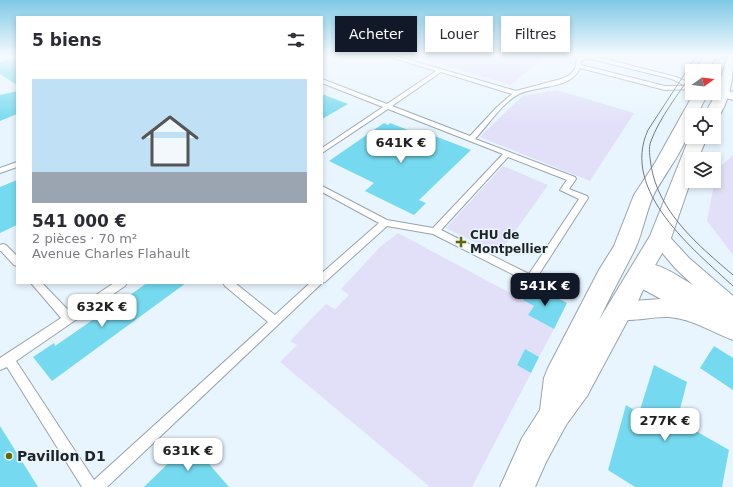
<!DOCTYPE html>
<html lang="fr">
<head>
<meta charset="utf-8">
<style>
  :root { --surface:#fff; --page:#f2f2f3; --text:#2b2b33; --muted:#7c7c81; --accent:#111827 }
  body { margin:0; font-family:"DejaVu Sans",sans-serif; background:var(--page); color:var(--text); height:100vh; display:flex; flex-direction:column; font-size:15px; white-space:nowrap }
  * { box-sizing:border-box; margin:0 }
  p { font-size:13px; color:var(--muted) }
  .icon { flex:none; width:22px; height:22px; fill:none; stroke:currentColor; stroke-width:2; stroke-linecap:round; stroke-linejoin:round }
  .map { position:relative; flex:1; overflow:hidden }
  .sheet { position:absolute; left:16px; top:16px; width:307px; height:268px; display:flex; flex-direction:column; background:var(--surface); border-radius:0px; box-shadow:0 2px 6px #0003 }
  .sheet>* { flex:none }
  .top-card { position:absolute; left:335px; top:16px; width:338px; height:36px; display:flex; gap:8px }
  .needle { width:26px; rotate:75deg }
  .controls { position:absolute; left:685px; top:64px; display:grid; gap:8px }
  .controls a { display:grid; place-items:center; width:36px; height:36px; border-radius:0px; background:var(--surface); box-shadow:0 2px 6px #0003; font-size:20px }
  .price { position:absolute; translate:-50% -34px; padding:0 9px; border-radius:8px; background:#fff; color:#222; font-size:13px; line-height:26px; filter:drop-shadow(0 1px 2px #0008) }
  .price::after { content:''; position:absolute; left:50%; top:24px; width:12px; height:9px; margin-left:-6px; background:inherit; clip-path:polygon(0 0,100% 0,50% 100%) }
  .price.selected { background:var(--accent); color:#fff }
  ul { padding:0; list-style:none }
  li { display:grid; align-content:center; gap:8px; height:212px; padding:0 16px }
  li span { display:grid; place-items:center; height:124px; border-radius:0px; color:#555 }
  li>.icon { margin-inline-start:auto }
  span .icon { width:72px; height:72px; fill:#fffc; stroke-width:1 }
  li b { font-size:17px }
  h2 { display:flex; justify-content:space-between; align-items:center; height:48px; padding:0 16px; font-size:17px }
  .chip { padding:0 14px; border-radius:0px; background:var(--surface); box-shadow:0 2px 6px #0003; font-size:14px; line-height:36px }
  .chip.selected { background:var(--accent); color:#fff }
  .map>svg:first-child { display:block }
  .green { fill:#e2e0f9 }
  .building { fill:#75daef }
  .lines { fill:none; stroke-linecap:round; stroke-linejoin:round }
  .service-casing { stroke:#98a4ad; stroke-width:2 }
  .minor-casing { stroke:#98a4ad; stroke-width:2 }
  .primary-casing { stroke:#98a4ad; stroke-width:2 }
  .service { fill:#fff; fill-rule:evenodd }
  .minor { fill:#fff; fill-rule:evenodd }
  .primary { fill:#fff; fill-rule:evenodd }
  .tram { stroke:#727a80; stroke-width:1 }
  .poi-dot { fill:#656703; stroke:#e8f5fe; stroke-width:1.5 }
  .labels { text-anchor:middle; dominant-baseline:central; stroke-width:3; stroke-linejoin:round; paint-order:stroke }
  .poi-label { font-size:12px; font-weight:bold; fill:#1e2327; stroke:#e8f5fe; text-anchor:start }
  .near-poi-label { font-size:14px; font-weight:bold; fill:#1e2327; stroke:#e8f5fe; text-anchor:start }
</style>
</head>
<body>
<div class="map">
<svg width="733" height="487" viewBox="0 0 733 487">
  <rect width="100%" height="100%" fill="#e8f5fe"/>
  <g class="green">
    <polygon points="409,55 546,55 511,85"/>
    <polygon points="556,90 634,113 590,181 480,137 522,96"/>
    <polygon points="733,155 733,255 707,221 715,180 721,166"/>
    <polygon points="503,166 548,185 499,254 446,228"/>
    <polygon points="398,233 534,306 528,315 554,329 539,357 525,349 517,364 531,373 472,487 430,487 280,362 297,345 290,341 326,304 335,309 349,295 341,289 380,247"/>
  </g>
  <g class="building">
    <polygon points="17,59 17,85 0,74 0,63"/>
    <polygon points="17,91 17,114 0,121 0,95"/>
    <polygon points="322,94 348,104 322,119"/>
    <polygon points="384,123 388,125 390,123 428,138 432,135 471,150 419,200 426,203 414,215 365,191 374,183 329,161"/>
    <polygon points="17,180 17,225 0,233 0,187"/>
    <polygon points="147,283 186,283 52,381 33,357 54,343 55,346 94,319 92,317 114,302 117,304"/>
    <polygon points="531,285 567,303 554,329 528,315 534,306 523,300"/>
    <polygon points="714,346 733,358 733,390 700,368"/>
    <polygon points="525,349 539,357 531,373 517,365"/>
    <polygon points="654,365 687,382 678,417 687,422 687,426 729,450 722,487 635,487 608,470 626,405 639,413"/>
    <polygon points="0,426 38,487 0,487"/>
    <polygon points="190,442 229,487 144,487"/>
  </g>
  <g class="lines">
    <g class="service-casing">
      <g id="service">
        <polygon points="13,55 17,55 17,57 0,62 0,58"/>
        <path d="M387 55H393L516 91 561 79 570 75 575 69 577 59 585 55H590L676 77 692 84V89L665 90 580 68C570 90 538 85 519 94 503 102 488 125 475 139L575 177 576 179 569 189 587 196 588 198 534 282 531 283 528 282 433 234 387 226 325 282 322 283V273L379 223 322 192V186L387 220 433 228 503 154 388 109 322 153V148L383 107 322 83V79L387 104 436 71 387 56ZM587 58 672 79 686 86H665L581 65V61ZM441 72 512 94 497 107 470 136 392 106ZM508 157 567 180 560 190 579 199 529 274 441 230Z"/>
        <polygon points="17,162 17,167 0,173 0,168"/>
        <polygon points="3,244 6,245 17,256 17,266 14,265 1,251 0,251 0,245"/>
        <polygon points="31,283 42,283 70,312 114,283 127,283 125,286 16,361 94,480 268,322 225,286 223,283 235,283 275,315 310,283 322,283 107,487 82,487 7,367 0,370 0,358 61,318"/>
      </g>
    </g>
    <g class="minor-casing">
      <g id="minor">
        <polygon points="723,90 733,92 733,100 719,96 717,94 719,92"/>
        <path d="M660 232 666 233 689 258 733 296V340C711 332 693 319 669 317 649 316 630 324 611 317L608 311 611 305 618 302 661 299 639 287 630 270 633 265C655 258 675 275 693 285L675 268 654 243 651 238 654 233Z"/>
      </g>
    </g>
    <g class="primary-casing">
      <g id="primary">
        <polygon points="704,55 724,55 722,58 714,59 709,71 695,71"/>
        <path d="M728 55H733C733 74 732 89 724 107 721 112 720 118 714 119V115H704L716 94Z"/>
        <path d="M694 93H708L697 115H692C692 141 666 171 654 194 646 211 643 232 635 249 623 273 610 296 599 320L650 236 688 141 692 135V137H707L698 159H692V177L671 238 651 272 639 299 587 396 566 425 546 462 535 487H500L522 438 540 410 544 378 548 368 599 270 614 246 634 195 655 163Z"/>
      </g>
    </g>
    <use href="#service" class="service"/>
    <use href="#minor" class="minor"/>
    <use href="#primary" class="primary"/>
    <g class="tram">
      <path d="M697 55 648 130C620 191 694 250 733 286"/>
      <path d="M692 73C678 95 660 117 651 141 648 148 650 157 651 165 658 212 699 246 733 275"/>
    </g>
  </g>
  <linearGradient id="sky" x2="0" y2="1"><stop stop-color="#7ec9e4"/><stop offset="0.45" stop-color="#f5faff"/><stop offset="1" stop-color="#f5faff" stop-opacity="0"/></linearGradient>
  <rect width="733" height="123" fill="url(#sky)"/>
  <g class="poi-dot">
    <path d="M459 236h4v4h4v4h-4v4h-4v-4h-4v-4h4z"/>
    <circle cx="9" cy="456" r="4"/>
  </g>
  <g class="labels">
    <g class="poi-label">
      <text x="470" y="235">CHU de<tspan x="470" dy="14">Montpellier</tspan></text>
    </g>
    <g class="near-poi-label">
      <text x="17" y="456">Pavillon D1</text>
    </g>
  </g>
</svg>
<div class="controls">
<a><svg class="needle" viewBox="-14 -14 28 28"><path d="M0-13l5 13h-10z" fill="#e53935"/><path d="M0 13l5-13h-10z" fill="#7c7c81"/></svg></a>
<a><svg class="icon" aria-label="locate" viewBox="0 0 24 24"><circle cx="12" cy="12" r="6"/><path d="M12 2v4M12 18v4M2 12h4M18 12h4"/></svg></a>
<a><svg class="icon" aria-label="layers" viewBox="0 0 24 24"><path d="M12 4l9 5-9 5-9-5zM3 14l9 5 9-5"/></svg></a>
</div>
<b class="price" style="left:401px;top:164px">641K €</b>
<b class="price selected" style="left:545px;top:307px">541K €</b>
<b class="price" style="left:102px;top:328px">632K €</b>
<b class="price" style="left:665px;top:442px">277K €</b>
<b class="price" style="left:188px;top:472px">631K €</b>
<div class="top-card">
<a class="chip selected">Acheter</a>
<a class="chip">Louer</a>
<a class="chip">Filtres</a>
</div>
<section class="sheet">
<h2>5 biens<svg class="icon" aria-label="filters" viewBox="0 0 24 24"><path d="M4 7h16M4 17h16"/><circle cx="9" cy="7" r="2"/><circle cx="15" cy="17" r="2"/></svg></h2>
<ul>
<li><span style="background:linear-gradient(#bfe0f5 75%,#9aa5b1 0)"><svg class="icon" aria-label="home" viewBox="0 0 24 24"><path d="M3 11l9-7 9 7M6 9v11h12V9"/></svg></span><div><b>541 000 €</b><p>2 pièces · 70 m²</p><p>Avenue Charles Flahault</p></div></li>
</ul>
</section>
</div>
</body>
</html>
